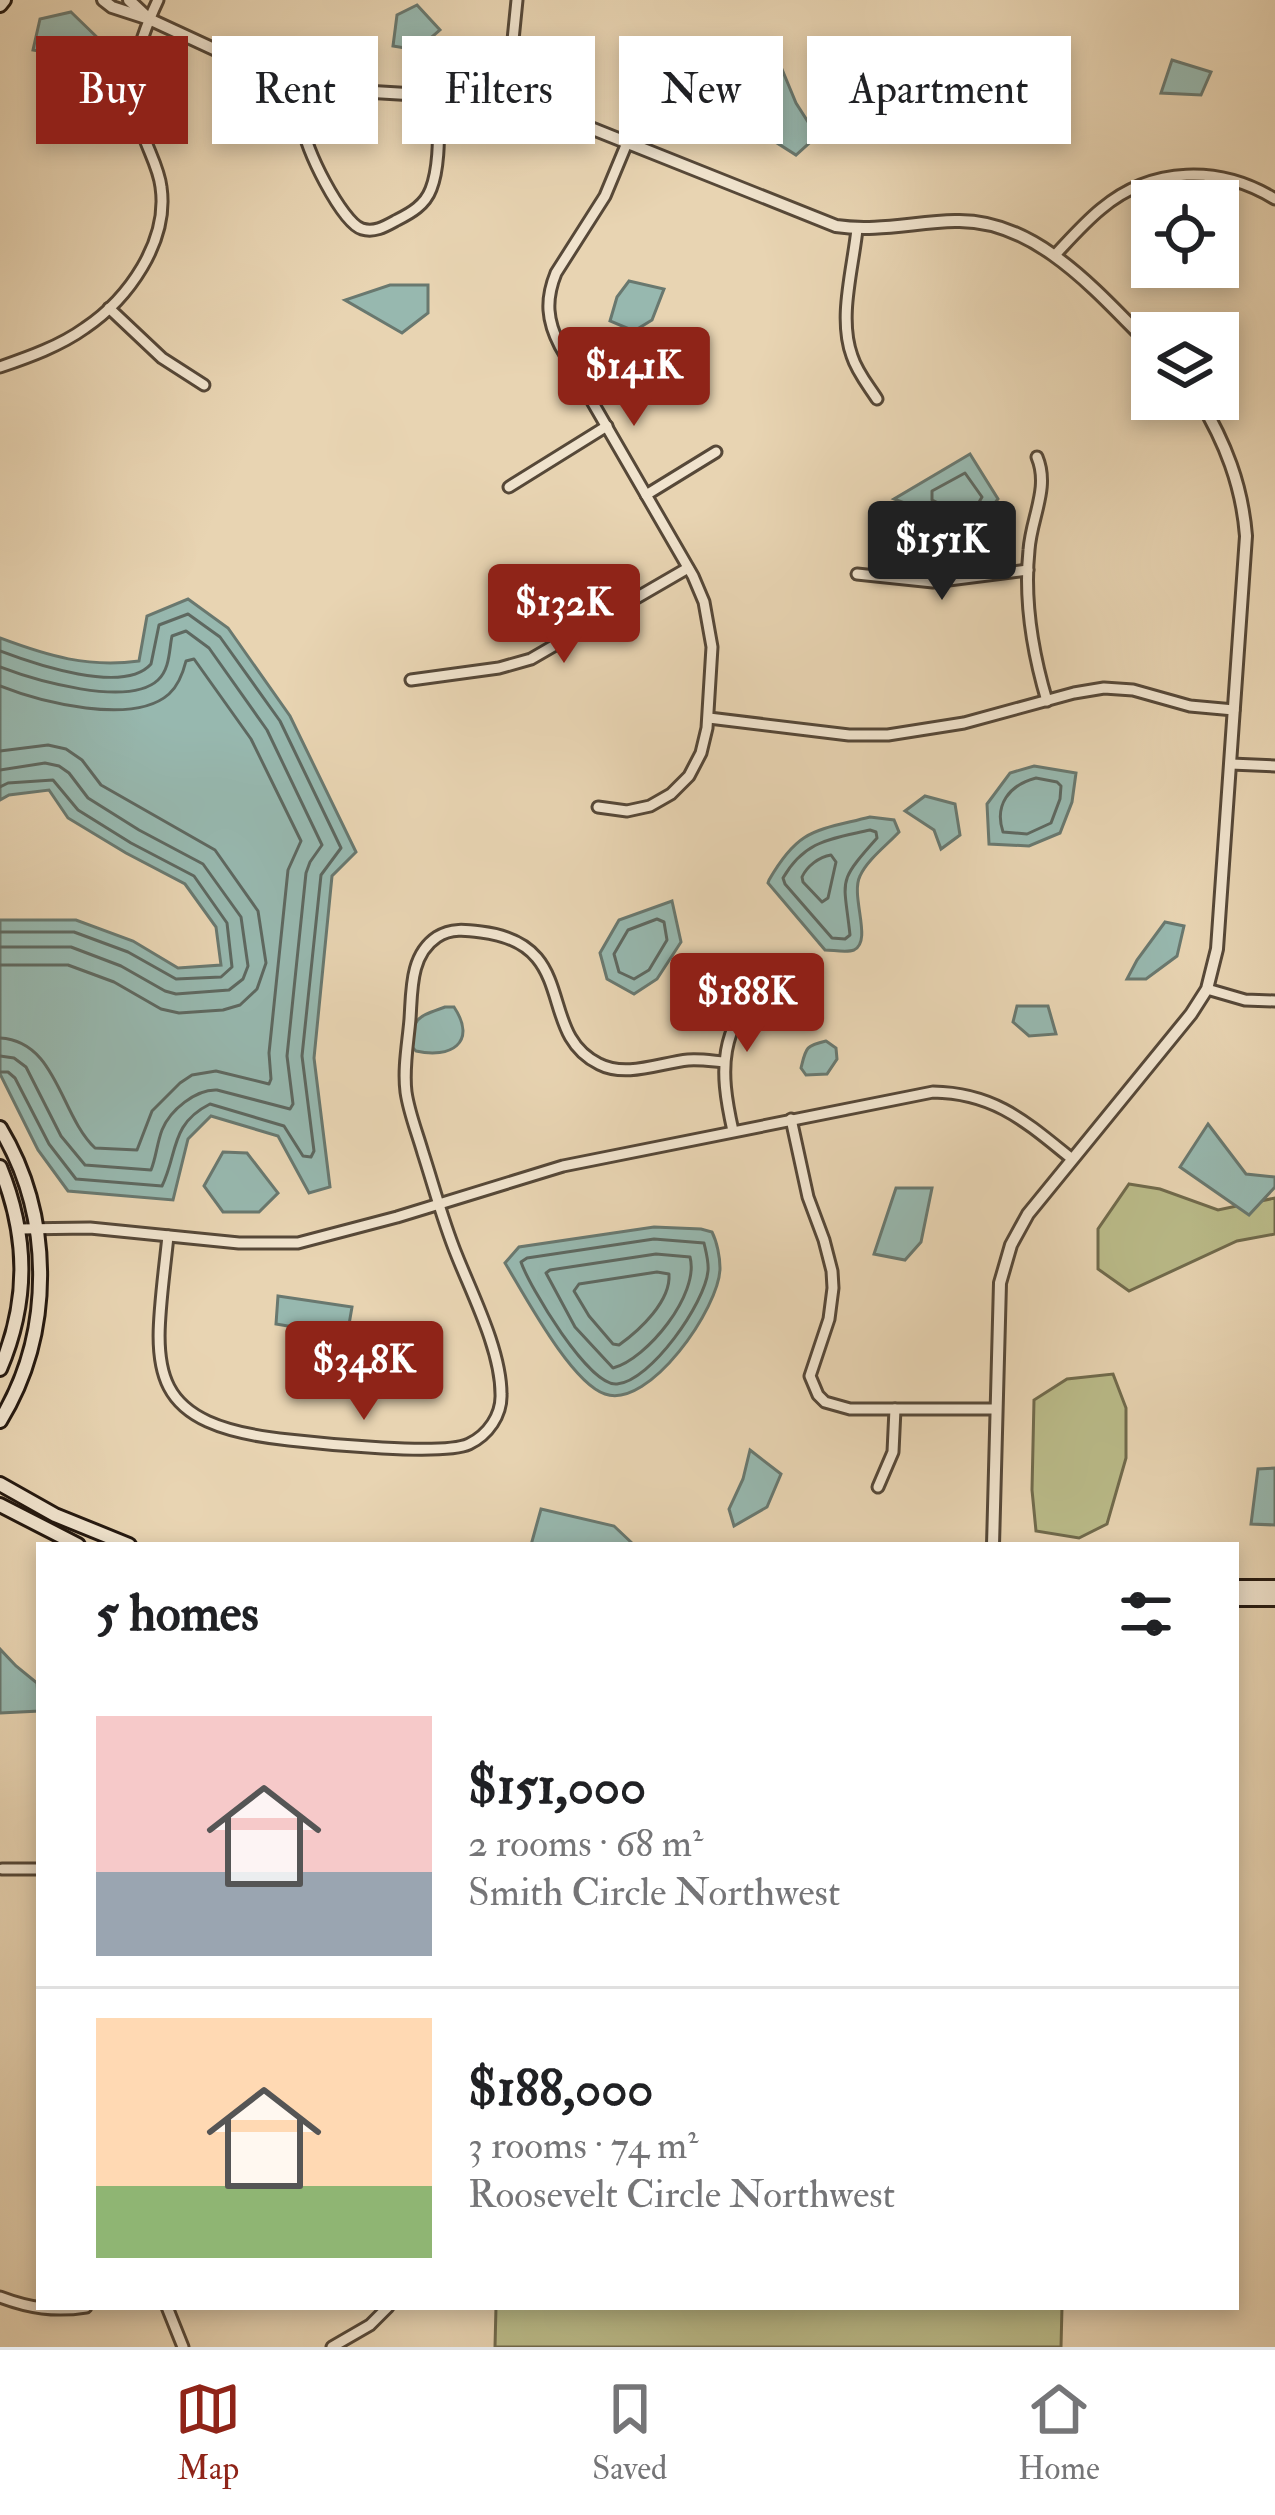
<!DOCTYPE html>
<html lang="en">
<head>
<meta charset="utf-8">
<style>
  :root { --surface:#fff; --page:#f6f6f6; --text:#202124; --muted:#757577; --line:#e0e0e0; --accent:#8f2418 }
  body { margin:0; font-family:"IM FELL Double Pica",serif; background:var(--page); color:var(--text); height:100vh; display:flex; flex-direction:column; font-size:45px; white-space:nowrap }
  * { box-sizing:border-box; margin:0 }
  p { font-size:39px; color:var(--muted) }
  .icon { flex:none; width:66px; height:66px; fill:none; stroke:currentColor; stroke-width:2; stroke-linecap:round; stroke-linejoin:round }
  .map { position:relative; flex:1; overflow:hidden }
  .drawer { position:absolute; left:36px; top:1542px; width:1203px; height:768px; display:flex; flex-direction:column; background:var(--surface); border-radius:0px; box-shadow:0 6px 18px #0003 }
  .drawer>* { flex:none }
  .banner { position:absolute; left:36px; top:36px; width:1203px; height:108px; display:flex; gap:24px }
  .tools { position:absolute; left:1131px; top:180px; display:grid; gap:24px }
  .tools a { display:grid; place-items:center; width:108px; height:108px; border-radius:0px; background:var(--surface); box-shadow:0 6px 18px #0003; font-size:60px }
  .price { position:absolute; translate:-50% -102px; padding:0 27px; border-radius:12px; background:var(--accent); color:#fff; font-size:39px; line-height:78px; filter:drop-shadow(0 3px 6px #0008) }
  .price::after { content:''; position:absolute; left:50%; top:72px; width:36px; height:27px; margin-left:-18px; background:inherit; clip-path:polygon(0 0,100% 0,50% 100%) }
  .price.current { background:#222; color:#fff }
  ul { padding:0; list-style:none }
  li { display:flex; align-items:center; gap:36px; height:300px; padding:0 60px }
  li+li { border-top:3px solid var(--line) }
  li span { display:grid; place-items:center; flex:none; width:336px; height:240px; border-radius:0px; color:#555 }
  li>.icon { margin-inline-start:auto }
  span .icon { width:144px; height:144px; fill:#fffc; stroke-width:1 }
  li b { font-size:51px }
  h2 { display:flex; justify-content:space-between; align-items:center; height:144px; padding:0 60px; font-size:51px }
  .pill { padding:0 42px; border-radius:0px; background:var(--surface); box-shadow:0 6px 18px #0003; font-size:42px; line-height:108px }
  .pill.current { background:var(--accent); color:#fff }
  .tab-bar { display:flex; justify-content:space-around; align-items:center; height:168px; border-top:3px solid var(--line); background:var(--surface); font-size:33px; color:var(--muted) }
  .tab-bar a { display:grid; justify-items:center; gap:6px }
  .tab-bar .current { color:var(--accent) }
  .map>svg:first-child { display:block }
  .green { fill:#babb89; stroke:#706a4c; stroke-width:3 }
  .water { fill:#97b8af; stroke:#69786f; stroke-width:3 }
  .lines { fill:none; stroke-linecap:round; stroke-linejoin:round }
  .shore { stroke:#5e6860; stroke-width:3 }
  .minor-casing { stroke:#564838; stroke-width:15 }
  .tertiary-casing { stroke:#564838; stroke-width:16 }
  .secondary-casing { stroke:#251910; stroke-width:18 }
  .minor { stroke:#f0e3cd; stroke-width:9 }
  .tertiary { stroke:#f0e3cd; stroke-width:10 }
  .secondary { stroke:#f0e3cd; stroke-width:12 }
</style>
</head>
<body>
<div class="map">
<svg width="1275" height="2347" viewBox="0 0 1275 2347">
  <rect width="100%" height="100%" fill="#e8d4b2"/>
  <filter id="stains"><feTurbulence type="fractalNoise" baseFrequency=".00167" numOctaves="4"/><feColorMatrix values="0 0 0 0 .2 0 0 0 0 .09 0 0 0 0 .02 0 0 0 .5 -.17"/></filter>
  <radialGradient id="worn" r=".72"><stop offset=".6" stop-color="#630" stop-opacity="0"/><stop offset="1" stop-color="#630" stop-opacity=".3"/></radialGradient>
  <g class="green">
    <polygon points="1129,1184 1160,1189 1218,1210 1275,1198 1275,1234 1237,1241 1129,1291 1098,1269 1098,1229"/>
    <polygon points="1113,1374 1126,1408 1126,1458 1107,1524 1079,1538 1036,1531 1032,1490 1034,1400 1067,1379"/>
    <polygon points="496,2307 1062,2307 1061,2347 495,2347"/>
  </g>
  <g class="water">
    <polygon points="417,5 440,30 417,50 393,46 397,15"/>
    <polygon points="71,12 102,42 64,55 33,50 40,19"/>
    <polygon points="1172,60 1211,72 1201,95 1161,93"/>
    <polygon points="779,62 796,103 817,136 796,155 774,141 770,107"/>
    <polygon points="629,281 664,289 652,320 634,331 610,321 617,297"/>
    <polygon points="390,285 428,285 428,313 402,333 345,300"/>
    <polygon points="970,454 998,499 979,523 944,518 894,499"/>
    <path d="M188 599 228 628 290 716 356 852 332 876 314 1058 330 1187 309 1193 278 1136 211 1116 188 1139 173 1200 68 1191 38 1150 0 1074V920H76L133 941 178 968 221 965 216 927 185 884 126 853 68 818 49 790 9 795 0 800V638C48 656 88 668 139 661L147 616Z"/>
    <polygon points="1034,766 1076,773 1072,802 1060,833 1029,846 989,844 987,804 1010,773"/>
    <polygon points="925,796 955,804 960,835 941,849 934,830 905,811"/>
    <path d="M870 817 894 820 899 832C887 845 867 860 860 876 850 896 873 941 854 950 847 953 833 950 825 950L768 883 769 880C799 828 815 831 870 817Z"/>
    <polygon points="672,901 681,942 657,979 634,994 607,979 600,953 619,920"/>
    <polygon points="1165,922 1184,926 1177,956 1146,979 1127,979 1137,960"/>
    <polygon points="1017,1006 1048,1006 1056,1034 1029,1036 1013,1022"/>
    <path d="M445 1007H454C478 1043 450 1059 416 1051L410 1045C414 1016 418 1017 445 1007Z"/>
    <path d="M826 1041 836 1048 837 1059 827 1074 806 1075 801 1068C806 1048 805 1046 826 1041Z"/>
    <polygon points="1208,1124 1246,1174 1275,1177 1275,1187 1249,1215 1180,1167"/>
    <polygon points="223,1152 247,1153 278,1193 259,1212 223,1212 204,1186"/>
    <polygon points="896,1188 932,1188 921,1242 905,1260 874,1254"/>
    <path d="M654 1227 701 1229 712 1232C717 1242 720 1257 720 1268 720 1307 649 1410 605 1394 571 1383 524 1294 505 1263L519 1247Z"/>
    <polygon points="278,1296 352,1307 347,1336 276,1324"/>
    <polygon points="750,1450 781,1474 767,1507 734,1526 729,1509 743,1479"/>
    <polygon points="1275,1468 1275,1525 1251,1524 1258,1469"/>
    <polygon points="541,1509 614,1526 634,1545 531,1545"/>
    <polygon points="0,1649 16,1666 37,1683 39,1711 0,1713"/>
  </g>
  <g class="lines">
    <g class="shore">
      <polygon points="965,473 982,497 975,509 947,507 932,500 932,491"/>
      <path d="M0 651C34 664 124 695 151 664L159 625 188 614 220 637 280 721 341 848 321 875 302 1056 314 1151 311 1157 303 1156 284 1126 210 1104C170 1124 178 1153 162 1186L76 1179 49 1144 15 1078 8 1072H0"/>
      <path d="M0 667C34 680 128 708 158 680 170 669 169 650 172 636L186 631 209 648 267 730 322 845 310 862 306 873 287 1056 293 1104 290 1109 217 1090C196 1089 170 1110 162 1130 157 1143 156 1158 151 1170L85 1165 61 1136 26 1067 14 1058 0 1056"/>
      <path d="M0 686C40 702 133 726 169 694 179 685 183 673 186 661L194 659 251 739 301 841 288 870 269 1053 271 1079 269 1084 216 1071 192 1075 180 1083 152 1111 137 1150 95 1148C60 1115 57 1041 0 1038"/>
      <polyline points="0,751 48,745 66,749 82,760 101,785 215,850 258,911 266,963 257,989 240,1005 223,1010 179,1013 161,1009 114,982 68,965 0,965"/>
      <polyline points="0,770 45,763 59,766 69,773 88,798 139,830 203,864 241,917 248,966 243,979 229,990 176,994 165,991 121,966 71,947 0,947"/>
      <path d="M1036 778 1057 782 1061 786 1060 799 1051 823 1027 834 1003 832C994 805 1009 785 1036 778Z"/>
      <polyline points="0,787 8,783 53,780 78,810 131,843 194,876 227,923 232,967 221,977 176,979 128,952 74,932 0,932"/>
      <path d="M870 830 876 832 877 838C836 884 844 878 850 935L845 939 832 938 785 884 783 878C805 840 831 839 870 830Z"/>
      <path d="M831 855 836 862 828 898 822 902 803 882 802 877C807 866 819 857 831 855Z"/>
      <polygon points="657,919 664,922 667,940 649,970 634,979 619,972 614,954 628,930"/>
      <path d="M654 1239 704 1243C706 1252 709 1262 708 1271 705 1303 651 1381 617 1384 589 1387 529 1286 521 1262L527 1258Z"/>
      <path d="M656 1254 690 1257C700 1294 647 1359 613 1368L575 1327 546 1273 550 1270Z"/>
      <path d="M657 1272 669 1274C671 1301 640 1330 619 1345L613 1344 589 1316 574 1291 579 1284Z"/>
    </g>
    <g class="minor-casing">
      <g id="minor">
        <path d="M309 87C307 99 303 112 303 125 303 145 342 223 362 229 375 233 386 226 397 220 411 213 425 205 431 189 441 164 438 122 439 95"/>
        <polyline points="507,100 517,0"/>
        <path d="M857 229C853 269 838 318 852 356 857 372 868 385 877 399"/>
        <path d="M1055 255C1070 239 1085 222 1101 209 1152 166 1220 165 1275 199"/>
        <polyline points="109,308 162,358 204,385"/>
        <path d="M0 367C29 357 60 346 85 328 128 299 169 242 161 187 159 169 149 152 143 134 126 82 136 47 158 0"/>
        <path d="M1037 457C1050 488 1031 518 1029 550 1024 599 1033 654 1047 701"/>
        <polyline points="509,487 607,426"/>
        <polyline points="646,495 716,452"/>
        <polyline points="857,574 933,582 1028,570"/>
        <polyline points="411,680 499,668 531,659 688,568"/>
        <polyline points="709,718 849,735 888,735 964,723 1074,693 1104,688 1133,690 1190,706 1234,710"/>
        <polyline points="1231,764 1275,766"/>
        <path d="M598 807 627 811 650 806 671 794 689 776 701 753 707 728 712 647 704 602 693 576 560 346C547 321 545 300 556 273L605 196 627 143"/>
        <polyline points="1207,989 1245,1000 1275,1001"/>
        <polyline points="791,1119 808,1197 824,1240 832,1271 833,1288 829,1319 810,1376 818,1395 825,1402 850,1409 996,1409"/>
        <path d="M733 1131C718 1064 721 1035 762 978"/>
        <path d="M19 1229 90 1228 239 1243H298L397 1217 563 1166 933 1092C995 1093 1026 1122 1072 1159"/>
        <path d="M168 1236C155 1362 134 1424 289 1440 323 1444 444 1456 469 1444 488 1435 502 1415 501 1394 501 1351 473 1296 457 1256 443 1222 434 1187 423 1153 417 1132 409 1113 406 1092 403 1068 408 1043 410 1019 412 990 410 955 437 937 451 928 466 930 481 932 581 944 535 1033 599 1064 626 1078 660 1063 688 1060 700 1059 712 1061 724 1062"/>
        <polyline points="878,1487 893,1452 895,1409"/>
        <polyline points="2,1869 39,1869"/>
        <path d="M0 2297C29 2308 55 2312 86 2307"/>
        <polyline points="167,2307 183,2347"/>
        <polyline points="332,2347 370,2325 388,2307"/>
      </g>
    </g>
    <g class="tertiary-casing">
      <g id="tertiary">
        <path d="M103 0 112 7 149 19 281 80 309 87 340 90 507 100 558 115 836 226C877 232 915 222 955 221 1036 218 1099 294 1152 347"/>
        <polyline points="129,0 147,17"/>
        <path d="M993 1545 1000 1283 1011 1245 1028 1214 1191 1014 1207 989 1217 949 1246 536C1242 485 1225 442 1199 399"/>
      </g>
    </g>
    <g class="secondary-casing">
      <g id="secondary">
        <polyline points="0,5 4,0"/>
        <path d="M0 1128C53 1216 54 1333 0 1421"/>
        <path d="M0 1167C28 1236 29 1301 0 1369"/>
        <polyline points="0,1484 55,1515 129,1545"/>
        <polyline points="0,1505 78,1545"/>
        <polyline points="1236,1587 1275,1587"/>
        <polyline points="1236,1599 1275,1599"/>
      </g>
    </g>
    <use href="#minor" class="minor"/>
    <use href="#tertiary" class="tertiary"/>
    <use href="#secondary" class="secondary"/>
  </g>
  <rect width="100%" height="100%" filter="url(#stains)"/>
  <rect width="100%" height="100%" fill="url(#worn)"/>
</svg>
<div class="tools">
<a><svg class="icon" aria-label="locate" viewBox="0 0 24 24"><circle cx="12" cy="12" r="6"/><path d="M12 2v4M12 18v4M2 12h4M18 12h4"/></svg></a>
<a><svg class="icon" aria-label="layers" viewBox="0 0 24 24"><path d="M12 4l9 5-9 5-9-5zM3 14l9 5 9-5"/></svg></a>
</div>
<b class="price" style="left:634px;top:429px">$141K</b>
<b class="price current" style="left:942px;top:603px">$151K</b>
<b class="price" style="left:564px;top:666px">$132K</b>
<b class="price" style="left:747px;top:1055px">$188K</b>
<b class="price" style="left:364px;top:1423px">$348K</b>
<div class="banner">
<a class="pill current">Buy</a>
<a class="pill">Rent</a>
<a class="pill">Filters</a>
<a class="pill">New</a>
<a class="pill">Apartment</a>
</div>
<section class="drawer">
<h2>5 homes<svg class="icon" aria-label="filters" viewBox="0 0 24 24"><path d="M4 7h16M4 17h16"/><circle cx="9" cy="7" r="2"/><circle cx="15" cy="17" r="2"/></svg></h2>
<ul>
<li><span style="background:linear-gradient(#f6c9c9 65%,#9aa5b1 0)"><svg class="icon" aria-label="home" viewBox="0 0 24 24"><path d="M3 11l9-7 9 7M6 9v11h12V9"/></svg></span><div><b>$151,000</b><p>2 rooms · 68 m²</p><p>Smith Circle Northwest</p></div></li>
<li><span style="background:linear-gradient(#ffd9b3 70%,#8fb573 0)"><svg class="icon" aria-label="home" viewBox="0 0 24 24"><path d="M3 11l9-7 9 7M6 9v11h12V9"/></svg></span><div><b>$188,000</b><p>3 rooms · 74 m²</p><p>Roosevelt Circle Northwest</p></div></li>
</ul>
</section>
</div>
<nav class="tab-bar">
<a class="current"><svg class="icon" aria-label="map" viewBox="0 0 24 24"><path d="M3 6l6-2 6 2 6-2v14l-6 2-6-2-6 2zM9 4v14M15 6v14"/></svg>Map</a>
<a><svg class="icon" aria-label="saved" viewBox="0 0 24 24"><path d="M7 4h10v16l-5-4-5 4z"/></svg>Saved</a>
<a><svg class="icon" aria-label="home" viewBox="0 0 24 24"><path d="M3 11l9-7 9 7M6 9v11h12V9"/></svg>Home</a>
</nav>
</body>
</html>
